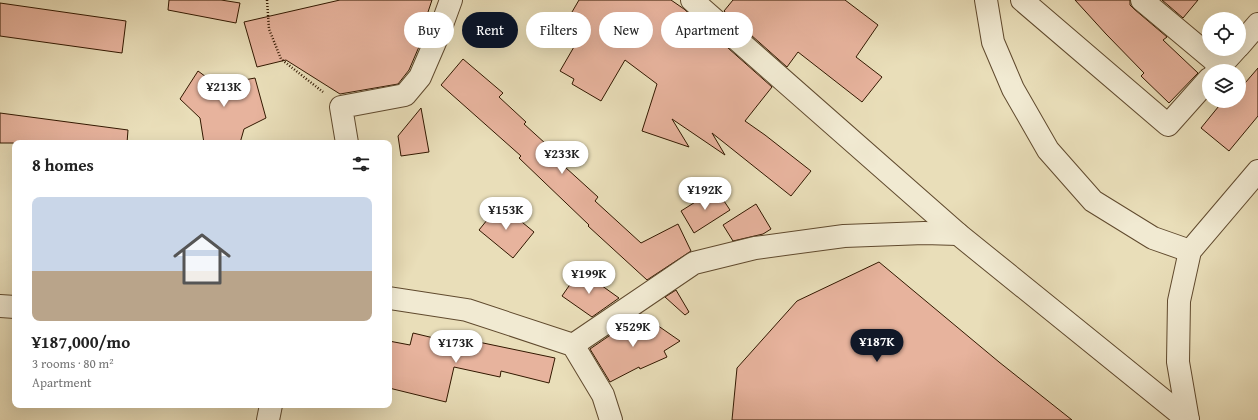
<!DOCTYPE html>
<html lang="en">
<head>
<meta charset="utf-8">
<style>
  :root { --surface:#fff; --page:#f6f6f6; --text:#222; --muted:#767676; --accent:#111827 }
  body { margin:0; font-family:"Gentium Book Plus",serif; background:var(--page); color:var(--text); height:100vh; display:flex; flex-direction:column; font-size:15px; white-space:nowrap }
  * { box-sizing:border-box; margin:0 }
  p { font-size:13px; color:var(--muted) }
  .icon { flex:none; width:22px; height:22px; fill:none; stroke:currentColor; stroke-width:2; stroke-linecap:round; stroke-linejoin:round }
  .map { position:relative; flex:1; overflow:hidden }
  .details { position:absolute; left:12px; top:140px; width:380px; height:268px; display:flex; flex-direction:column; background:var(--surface); border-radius:8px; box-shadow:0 4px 16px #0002 }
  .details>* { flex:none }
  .top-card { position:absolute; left:404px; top:12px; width:380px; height:36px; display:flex; gap:8px }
  .fabs { position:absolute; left:1202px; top:12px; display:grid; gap:8px }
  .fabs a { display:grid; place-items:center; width:44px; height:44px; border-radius:50%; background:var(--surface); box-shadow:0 4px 16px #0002; font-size:20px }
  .price { position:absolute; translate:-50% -34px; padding:0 9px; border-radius:14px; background:#fff; color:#222; font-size:13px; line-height:26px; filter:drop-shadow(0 1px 2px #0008) }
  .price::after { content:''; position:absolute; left:50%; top:24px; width:12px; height:9px; margin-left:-6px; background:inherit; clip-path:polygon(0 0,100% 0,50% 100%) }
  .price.selected { background:var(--accent); color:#fff }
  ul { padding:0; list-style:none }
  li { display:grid; align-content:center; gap:8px; height:212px; padding:0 20px }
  li span { display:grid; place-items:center; height:124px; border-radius:8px; color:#555 }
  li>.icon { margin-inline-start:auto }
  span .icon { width:72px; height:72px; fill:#fffc; stroke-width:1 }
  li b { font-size:17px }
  h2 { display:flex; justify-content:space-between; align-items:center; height:48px; padding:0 20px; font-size:17px }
  .tag { padding:0 14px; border-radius:18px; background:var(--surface); box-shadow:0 4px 16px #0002; font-size:14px; line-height:36px }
  .tag.selected { background:var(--accent); color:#fff }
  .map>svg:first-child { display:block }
  .building { fill:#e7b39d; stroke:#321800 }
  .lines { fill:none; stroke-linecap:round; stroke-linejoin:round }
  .minor-casing { stroke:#604a2e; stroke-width:24 }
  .path { stroke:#321800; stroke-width:2.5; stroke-dasharray:1 2; stroke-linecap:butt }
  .minor { stroke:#f1ead2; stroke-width:22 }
</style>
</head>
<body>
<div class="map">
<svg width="1258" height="420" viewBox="0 0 1258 420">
  <rect width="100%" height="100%" fill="#e9deb9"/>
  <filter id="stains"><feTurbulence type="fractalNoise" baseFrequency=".005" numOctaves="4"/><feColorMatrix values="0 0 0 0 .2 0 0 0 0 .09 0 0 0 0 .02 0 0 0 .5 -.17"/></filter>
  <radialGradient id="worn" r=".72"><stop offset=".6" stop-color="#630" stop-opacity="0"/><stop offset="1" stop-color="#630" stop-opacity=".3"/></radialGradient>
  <g class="building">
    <polygon points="169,0 221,0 240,3 236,23 168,10"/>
    <polygon points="340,0 432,0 427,15 432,17 427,28 409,70 398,84 340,94 286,60 257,67 244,22"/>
    <polygon points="579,0 671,0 684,9 772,87 745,121 765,135 811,171 791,196 712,133 725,155 672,119 689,147 642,131 657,84 625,60 601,101 572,84 574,79 560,71 582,33 565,24"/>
    <polygon points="733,0 845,0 878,25 856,57 882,77 862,102 798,52 787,67 724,11"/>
    <polygon points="1075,0 1130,0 1130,5 1134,9 1167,37 1163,40 1198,73 1169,103 1141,76 1144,73 1106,34"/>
    <polygon points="1162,0 1198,0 1183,18"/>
    <polygon points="0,3 126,21 122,53 0,36"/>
    <polygon points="463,59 503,93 499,97 526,122 524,124 568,164 565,167 598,197 595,201 641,243 678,224 691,251 647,280 588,226 589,225 519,158 521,156 441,85"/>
    <polygon points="1258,68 1258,116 1229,151 1201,128 1223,101 1239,101 1239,90"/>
    <polygon points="198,71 217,85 255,78 266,118 244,129 240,143 204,143 200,118 180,99"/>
    <polygon points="421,108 429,152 401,156 398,136"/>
    <polygon points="0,113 128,130 127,143 0,143"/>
    <polygon points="716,189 730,210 694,233 681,211"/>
    <polygon points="500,204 534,232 513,258 479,230"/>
    <polygon points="756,204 771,229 763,234 733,241 723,225"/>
    <polygon points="879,262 999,362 1072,420 732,420 737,368 797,301"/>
    <polygon points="580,270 619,298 592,317 562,296"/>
    <polygon points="676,290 689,312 685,315 665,297"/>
    <polygon points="641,314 680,341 664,351 667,357 640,369 639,367 610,382 590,349"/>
    <polygon points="413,333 463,345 464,339 555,358 549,383 501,371 500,377 454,367 446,402 389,388 389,341 410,345"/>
  </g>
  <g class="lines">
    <g class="minor-casing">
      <g id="minor">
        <polyline points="692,0 958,234 1188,420"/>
        <polyline points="986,0 993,42 1013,89 1048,150 1093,201 1153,238 1190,251"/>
        <polyline points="1022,0 1168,125 1209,79"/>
        <polyline points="1142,0 1221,66"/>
        <polyline points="1239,46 1258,24"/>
        <polyline points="1216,71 1236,49"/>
        <polyline points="347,143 341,107 405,95 420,77 439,33 451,0"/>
        <polyline points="389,298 467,310 573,345 603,395 611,420"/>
        <polyline points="0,306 15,307"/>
        <polyline points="573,345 694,263 755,248 844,236 924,233 958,234"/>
        <polyline points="268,420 271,405"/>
        <polyline points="1188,420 1178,362 1179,301 1190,251 1258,171"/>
      </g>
    </g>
    <polyline class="path" points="267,0 269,29 281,59 323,92"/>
    <use href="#minor" class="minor"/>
  </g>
  <rect width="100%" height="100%" filter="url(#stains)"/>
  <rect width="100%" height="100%" fill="url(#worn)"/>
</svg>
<div class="fabs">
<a><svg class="icon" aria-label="locate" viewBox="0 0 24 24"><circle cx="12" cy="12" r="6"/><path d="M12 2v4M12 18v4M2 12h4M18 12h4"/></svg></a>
<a><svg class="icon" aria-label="layers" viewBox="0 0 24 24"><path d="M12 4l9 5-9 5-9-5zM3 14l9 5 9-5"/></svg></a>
</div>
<b class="price" style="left:224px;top:108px">¥213K</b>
<b class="price" style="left:562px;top:175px">¥233K</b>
<b class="price" style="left:705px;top:211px">¥192K</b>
<b class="price" style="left:506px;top:231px">¥153K</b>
<b class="price" style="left:589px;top:295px">¥199K</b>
<b class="price" style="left:633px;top:348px">¥529K</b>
<b class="price selected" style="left:877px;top:363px">¥187K</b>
<b class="price" style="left:456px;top:364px">¥173K</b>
<div class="top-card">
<a class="tag">Buy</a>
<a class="tag selected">Rent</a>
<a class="tag">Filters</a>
<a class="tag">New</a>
<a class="tag">Apartment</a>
</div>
<section class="details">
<h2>8 homes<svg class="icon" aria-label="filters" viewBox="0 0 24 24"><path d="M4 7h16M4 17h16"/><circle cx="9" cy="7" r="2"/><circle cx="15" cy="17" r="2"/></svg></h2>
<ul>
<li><span style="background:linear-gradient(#c9d6e8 60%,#b9a48a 0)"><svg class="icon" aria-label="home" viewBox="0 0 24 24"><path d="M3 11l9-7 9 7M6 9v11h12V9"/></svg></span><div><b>¥187,000/mo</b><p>3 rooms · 80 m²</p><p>Apartment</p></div></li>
</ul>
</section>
</div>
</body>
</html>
